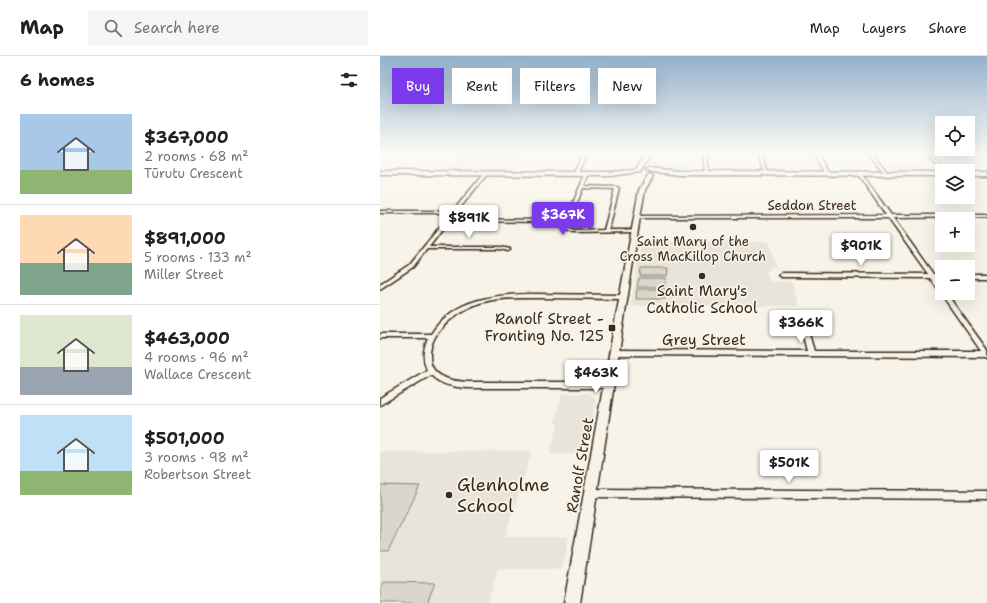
<!DOCTYPE html>
<html lang="en">
<head>
<meta charset="utf-8">
<style>
  :root { --surface:#fff; --page:#f6f6f6; --text:#202124; --muted:#757577; --line:#e0e0e0; --accent:#7c3aed }
  body { margin:0; font-family:"Shantell Sans",sans-serif; background:var(--page); color:var(--text); height:100vh; display:flex; flex-direction:column; font-size:15px; white-space:nowrap }
  * { box-sizing:border-box; margin:0 }
  p { font-size:13px; color:var(--muted) }
  .icon { flex:none; width:22px; height:22px; fill:none; stroke:currentColor; stroke-width:2; stroke-linecap:round; stroke-linejoin:round }
  .map { position:relative; flex:1; overflow:hidden }
  .side { display:flex; flex-direction:column; background:var(--surface); width:380px }
  .side>* { flex:none }
  .banner { position:absolute; left:12px; top:12px; width:380px; height:36px; display:flex; gap:8px }
  .fabs { position:absolute; left:555px; top:60px; display:grid; gap:8px }
  .fabs a { display:grid; place-items:center; width:40px; height:40px; border-radius:0px; background:var(--surface); box-shadow:0 4px 16px #0002; font-size:20px }
  .price { position:absolute; translate:-50% -34px; padding:0 9px; border-radius:4px; background:#fff; color:#222; font-size:13px; line-height:26px; filter:drop-shadow(0 1px 2px #0008) }
  .price::after { content:''; position:absolute; left:50%; top:24px; width:12px; height:9px; margin-left:-6px; background:inherit; clip-path:polygon(0 0,100% 0,50% 100%) }
  .price.selected { background:var(--accent); color:#fff }
  ul { padding:0; list-style:none }
  li { display:flex; align-items:center; gap:12px; height:100px; padding:0 20px }
  li+li { border-top:1px solid var(--line) }
  li span { display:grid; place-items:center; flex:none; width:112px; height:80px; border-radius:0px; color:#555 }
  li>.icon { margin-inline-start:auto }
  span .icon { width:48px; height:48px; fill:#fffc; stroke-width:1 }
  li b { font-size:17px }
  h2 { display:flex; justify-content:space-between; align-items:center; height:48px; padding:0 20px; font-size:17px }
  .pill { padding:0 14px; border-radius:0px; background:var(--surface); box-shadow:0 4px 16px #0002; font-size:14px; line-height:36px }
  .pill.selected { background:var(--accent); color:#fff }
  header { display:flex; align-items:center; gap:24px; box-sizing:border-box; height:56px; padding:0 20px; background:var(--surface); border-bottom:1px solid var(--line) }
  header strong { font-size:19px }
  nav { display:flex; gap:22px; margin-inline-start:auto; font-size:14px }
  .search { width:280px; height:36px; background:var(--page); display:flex; align-items:center; gap:10px; box-sizing:border-box; padding:0 14px; border-radius:0px; color:var(--muted); font-size:15px }
  main { display:flex; flex:1; min-height:0 }
  .map>svg:first-child { display:block }
  .built { fill:#e9e4d9 }
  .green { fill:#dbd6cb; stroke:#8b8074 }
  .lines { fill:none; stroke-linecap:round; stroke-linejoin:round }
  .street-casing { stroke:#3b2a1e; stroke-width:3 }
  .secondary-casing { stroke:#3b2a1e; stroke-width:3 }
  .street { fill:#f7f3e8; fill-rule:evenodd }
  .secondary { fill:#f7f3e8; fill-rule:evenodd }
  .poi-dot { fill:#3b2a1e; stroke:#f7f3e8; stroke-width:1.5 }
  .labels { text-anchor:middle; dominant-baseline:central; stroke-width:3.5; stroke-linejoin:round; paint-order:stroke }
  .far-street-label { font-size:13px; fill:#3b2a1e; stroke:#f7f3e8 }
  .far-poi-label { font-size:13px; fill:#3b2a1e; stroke:#f7f3e8 }
  .poi-label { font-size:15px; fill:#3b2a1e; stroke:#f7f3e8 }
  .street-label { font-size:15px; fill:#3b2a1e; stroke:#f7f3e8 }
  .near-poi-label { font-size:18px; fill:#3b2a1e; stroke:#f7f3e8; text-anchor:start }
</style>
</head>
<body>
<header>
<strong>Map</strong>
<div class="search"><svg class="icon" aria-label="search" viewBox="0 0 24 24"><circle cx="10" cy="10" r="6"/><path d="M15 15l6 6"/></svg>Search here</div>
<nav><a>Map</a><a>Layers</a><a>Share</a></nav>
</header>
<main>
<section class="side">
<h2>6 homes<svg class="icon" aria-label="filters" viewBox="0 0 24 24"><path d="M4 7h16M4 17h16"/><circle cx="9" cy="7" r="2"/><circle cx="15" cy="17" r="2"/></svg></h2>
<ul>
<li><span style="background:linear-gradient(#a9c7e8 70%,#8fb573 0)"><svg class="icon" aria-label="home" viewBox="0 0 24 24"><path d="M3 11l9-7 9 7M6 9v11h12V9"/></svg></span><div><b>$367,000</b><p>2 rooms · 68 m²</p><p>Tūrutu Crescent</p></div></li>
<li><span style="background:linear-gradient(#ffd9b3 60%,#7fa58c 0)"><svg class="icon" aria-label="home" viewBox="0 0 24 24"><path d="M3 11l9-7 9 7M6 9v11h12V9"/></svg></span><div><b>$891,000</b><p>5 rooms · 133 m²</p><p>Miller Street</p></div></li>
<li><span style="background:linear-gradient(#dfe7d0 65%,#9aa5b1 0)"><svg class="icon" aria-label="home" viewBox="0 0 24 24"><path d="M3 11l9-7 9 7M6 9v11h12V9"/></svg></span><div><b>$463,000</b><p>4 rooms · 96 m²</p><p>Wallace Crescent</p></div></li>
<li><span style="background:linear-gradient(#bfe0f5 70%,#8fb573 0)"><svg class="icon" aria-label="home" viewBox="0 0 24 24"><path d="M3 11l9-7 9 7M6 9v11h12V9"/></svg></span><div><b>$501,000</b><p>3 rooms · 98 m²</p><p>Robertson Street</p></div></li>
</ul>
</section>
<div class="map">
<svg width="607" height="547" viewBox="0 0 607 547">
  <rect width="100%" height="100%" fill="#f7f3e8"/>
  <filter id="ink" filterUnits="userSpaceOnUse"><feTurbulence type="fractalNoise" baseFrequency=".025" numOctaves="2"/><feDisplacementMap in="SourceGraphic" scale="8" xChannelSelector="R" yChannelSelector="G"/><feConvolveMatrix kernelMatrix="1 2 1 2 8 2 1 2 1" color-interpolation-filters="sRGB"/></filter>
  <g filter="url(#ink)">
    <g class="built">
      <polygon points="55,97 145,97 133,114 59,114 75,98"/>
      <polygon points="574,97 598,97 607,104 607,112 603,110 590,109"/>
      <polygon points="272,108 309,108 309,115 276,114"/>
      <polygon points="506,108 538,108 545,115 511,115"/>
      <polygon points="261,186 389,186 396,211 391,211 387,215 389,225 412,226 419,250 251,250"/>
      <polygon points="209,337 216,343 205,398 170,398 178,367 174,367 182,338"/>
      <polygon points="152,395 125,481 189,481 182,513 118,513 108,547 0,547 0,396"/>
    </g>
    <g class="green">
      <polygon points="261,212 288,212 287,220 260,220"/>
      <polygon points="259,222 286,222 285,231 257,231"/>
      <polygon points="257,233 286,233 285,243 256,243"/>
      <polygon points="0,429 40,430 8,495 0,495"/>
      <polygon points="4,526 55,527 47,547 0,547 0,534"/>
    </g>
    <g class="lines">
      <g class="street-casing">
        <g id="street">
          <polygon points="203,97 207,97 198,117 195,118 194,117"/>
          <polygon points="323,97 327,97 329,117 327,118 325,117"/>
          <polygon points="378,97 382,97 388,118 385,117"/>
          <polygon points="433,97 437,97 449,118 448,119 445,118"/>
          <polygon points="488,97 492,97 508,117 508,119 506,119"/>
          <polygon points="543,97 547,97 566,115 562,115"/>
          <polygon points="105,116 108,117 71,163 164,164 166,164 166,166 69,165 49,191 120,191 130,193 130,194 128,195 120,193 47,193 33,211 0,233 0,228 29,209 71,157 0,157 0,155 73,155"/>
          <path d="M206 116 209 117 204 130 237 131 239 132 229 174H254L256 175V176L193 177 183 172V171ZM203 132 235 133 224 174 194 175 187 171Z"/>
          <polygon points="478,116 480,116 511,159 607,159 607,161 513,162 553,218 562,218 562,222 555,222 562,231 562,237 566,237 607,294 607,302 605,301 232,299 231,297 232,295 234,294 427,295 417,258 420,256 423,258 434,295 601,295 550,222 401,221 398,219 401,217 548,218 508,162 257,162 255,161 257,160 506,159 477,117"/>
          <rect x="588" y="218" width="19" height="4"/>
          <path d="M155 238 243 239 246 241 243 243C217 243 190 242 164 242 142 242 120 241 100 247 85 252 70 262 60 274 52 283 48 296 51 308 56 323 74 325 87 326H229L231 327 232 329 231 331 229 332H87C74 331 60 329 51 319L0 349V342L47 314C42 303 43 293 48 282H0V278H51C74 242 116 238 155 238Z"/>
          <polygon points="211,433 607,435 607,443 211,441 208,440 207,437 208,434"/>
        </g>
      </g>
      <g class="secondary-casing">
        <g id="secondary">
          <polygon points="265,97 269,97 269,102 260,116 229,120 0,119 0,115 229,116 256,114 263,102"/>
          <polygon points="604,97 607,97 607,100 605,99"/>
          <polygon points="269,112 299,115 562,116 562,120 299,119 267,115 266,114"/>
          <rect x="588" y="116" width="19" height="4"/>
          <polygon points="270,118 273,120 265,134 260,161 200,547 184,547 259,134 268,119"/>
        </g>
      </g>
      <use href="#street" class="street"/>
      <use href="#secondary" class="secondary"/>
    </g>
  </g>
  <linearGradient id="sky" x2="0" y2="1"><stop stop-color="#93b1cb"/><stop offset="0.56" stop-color="#fbfaf5"/><stop offset="1" stop-color="#fbfaf5" stop-opacity="0"/></linearGradient>
  <rect width="607" height="173" fill="url(#sky)"/>
  <g class="poi-dot">
    <circle cx="313" cy="171" r="4"/>
    <circle cx="322" cy="220" r="4"/>
    <rect x="228" y="268" width="8" height="8" rx="2"/>
    <circle cx="69" cy="439" r="4"/>
  </g>
  <g class="labels">
    <g class="far-street-label">
      <text x="432" y="149">Seddon Street</text>
    </g>
    <g class="far-poi-label">
      <text x="313" y="185">Saint Mary of the<tspan x="313" dy="15">Cross MacKillop Church</tspan></text>
    </g>
    <g class="poi-label">
      <text x="322" y="235">Saint Mary's<tspan x="322" dy="17">Catholic School</tspan></text>
      <text x="224" y="263" text-anchor="end">Ranolf Street -<tspan x="224" dy="17">Fronting No. 125</tspan></text>
    </g>
    <g class="street-label">
      <text x="324" y="284">Grey Street</text>
      <text transform="translate(200 409) rotate(-80)">Ranolf Street</text>
    </g>
    <g class="near-poi-label">
      <text x="77" y="429">Glenholme<tspan x="77" dy="21">School</tspan></text>
    </g>
  </g>
</svg>
<div class="fabs">
<a><svg class="icon" aria-label="locate" viewBox="0 0 24 24"><circle cx="12" cy="12" r="6"/><path d="M12 2v4M12 18v4M2 12h4M18 12h4"/></svg></a>
<a><svg class="icon" aria-label="layers" viewBox="0 0 24 24"><path d="M12 4l9 5-9 5-9-5zM3 14l9 5 9-5"/></svg></a>
<a>+</a>
<a>−</a>
</div>
<b class="price selected" style="left:183px;top:180px">$367K</b>
<b class="price" style="left:89px;top:183px">$891K</b>
<b class="price" style="left:481px;top:211px">$901K</b>
<b class="price" style="left:421px;top:288px">$366K</b>
<b class="price" style="left:216px;top:338px">$463K</b>
<b class="price" style="left:409px;top:428px">$501K</b>
<div class="banner">
<a class="pill selected">Buy</a>
<a class="pill">Rent</a>
<a class="pill">Filters</a>
<a class="pill">New</a>
</div>
</div>
</main>
</body>
</html>
